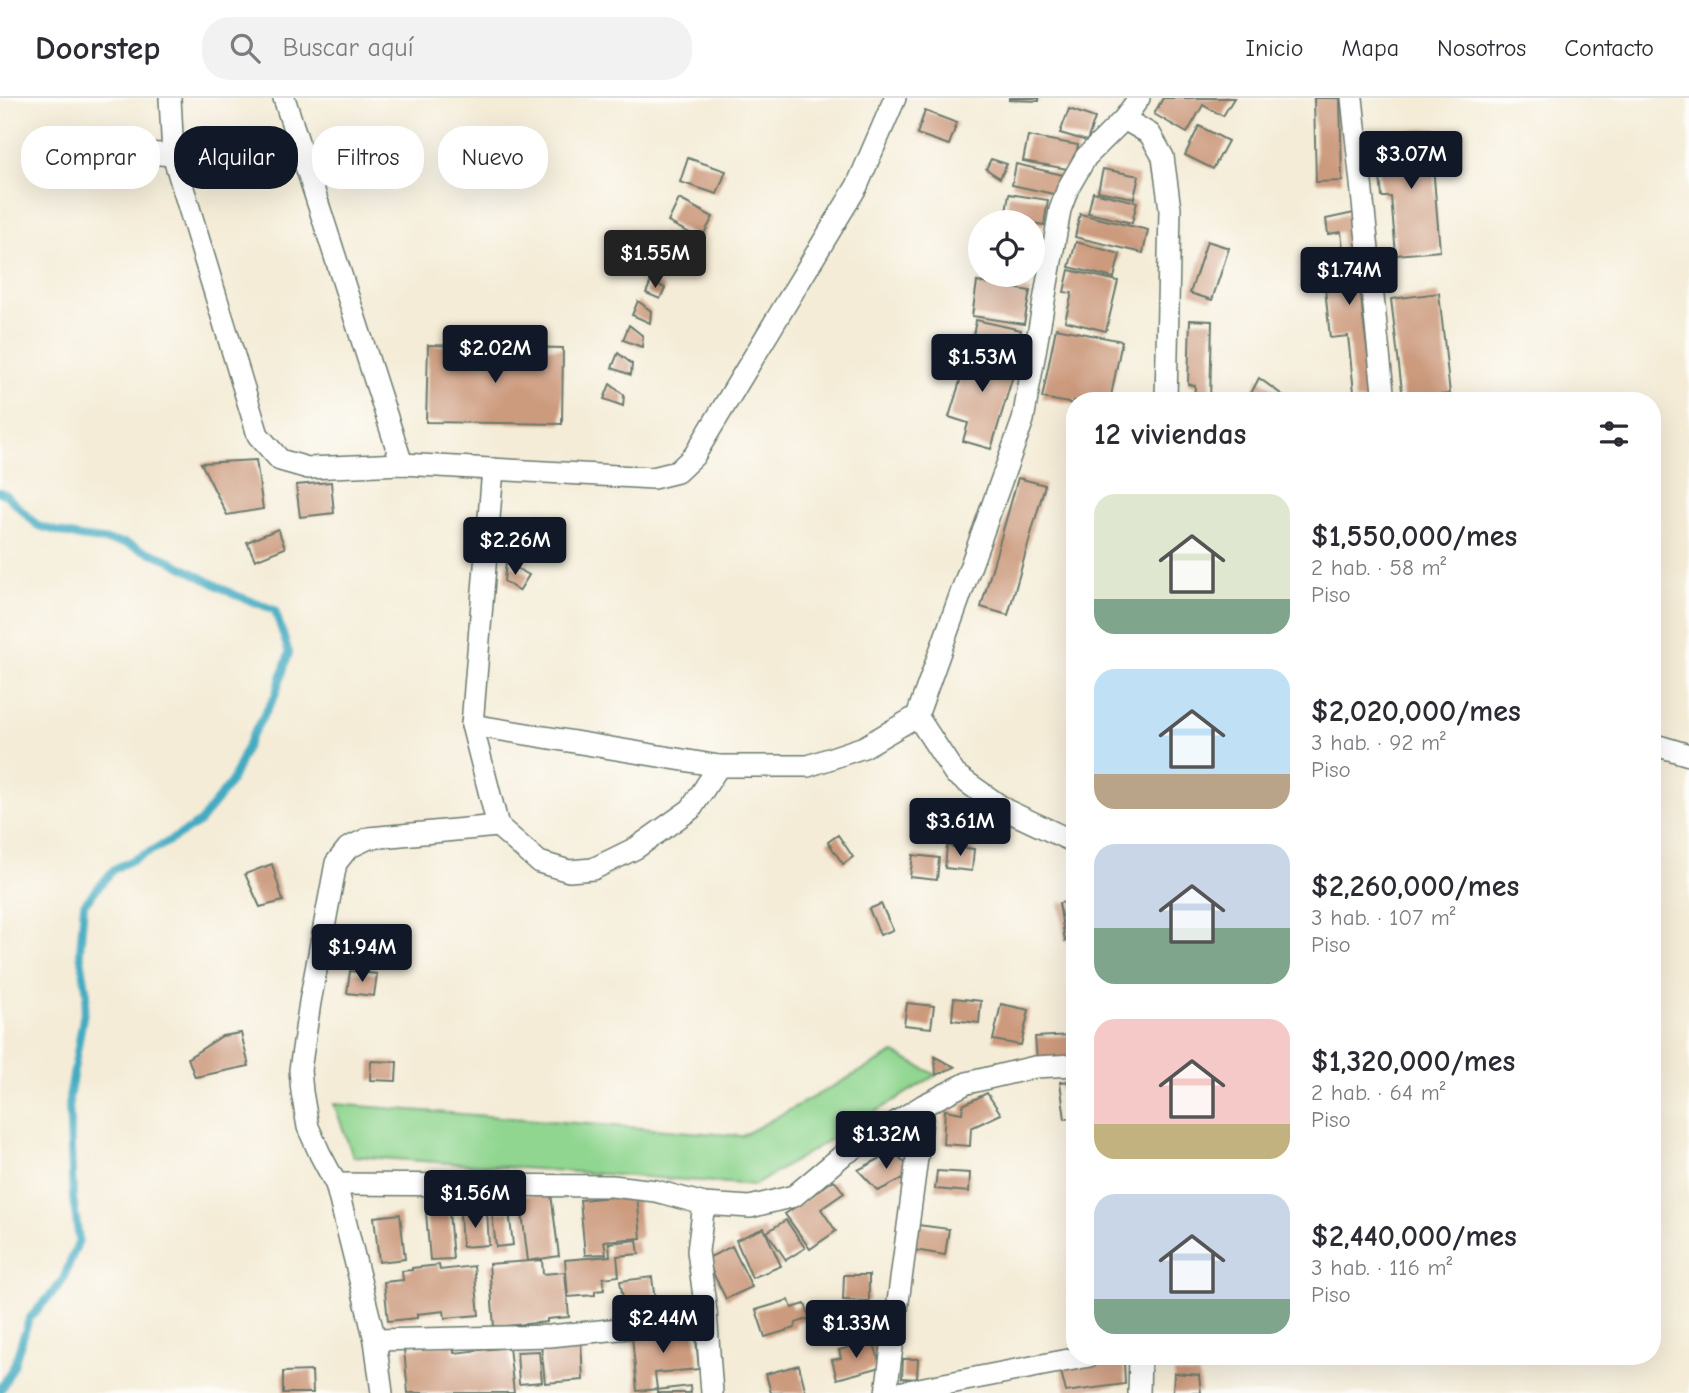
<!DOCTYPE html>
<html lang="es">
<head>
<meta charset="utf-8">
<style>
  :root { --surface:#fff; --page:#f2f2f3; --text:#2b2b33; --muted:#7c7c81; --line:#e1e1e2; --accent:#111827 }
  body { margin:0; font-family:"Comic Neue",sans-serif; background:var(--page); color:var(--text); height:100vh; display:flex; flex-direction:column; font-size:26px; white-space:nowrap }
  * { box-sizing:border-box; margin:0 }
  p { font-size:23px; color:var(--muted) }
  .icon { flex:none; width:38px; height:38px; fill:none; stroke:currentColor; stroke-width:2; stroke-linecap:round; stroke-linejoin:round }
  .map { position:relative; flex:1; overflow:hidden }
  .sheet { position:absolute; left:1066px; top:294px; width:595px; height:973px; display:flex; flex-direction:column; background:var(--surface); border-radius:28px; box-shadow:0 7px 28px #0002 }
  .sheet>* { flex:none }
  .top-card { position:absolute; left:21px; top:28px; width:665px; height:63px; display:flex; gap:14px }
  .fabs { position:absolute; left:968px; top:112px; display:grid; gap:14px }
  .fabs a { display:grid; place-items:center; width:77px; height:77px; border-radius:50%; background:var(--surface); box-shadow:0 7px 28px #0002; font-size:35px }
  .price { position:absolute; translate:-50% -60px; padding:0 16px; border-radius:7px; background:var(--accent); color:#fff; font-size:23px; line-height:46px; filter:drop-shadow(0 2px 4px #0008) }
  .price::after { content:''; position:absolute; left:50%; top:42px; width:21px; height:16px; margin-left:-10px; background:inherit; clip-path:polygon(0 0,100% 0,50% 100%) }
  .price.selected { background:#222; color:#fff }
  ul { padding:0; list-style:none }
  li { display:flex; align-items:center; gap:21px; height:175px; padding:0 28px }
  li span { display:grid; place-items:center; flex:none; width:196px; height:140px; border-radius:21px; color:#555 }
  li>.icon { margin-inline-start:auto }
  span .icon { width:84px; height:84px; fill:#fffc; stroke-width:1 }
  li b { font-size:30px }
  h2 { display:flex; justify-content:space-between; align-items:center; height:84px; padding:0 28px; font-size:30px }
  .chip { padding:0 24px; border-radius:28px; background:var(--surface); box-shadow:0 7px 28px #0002; font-size:24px; line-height:63px }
  .chip.selected { background:var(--accent); color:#fff }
  header { display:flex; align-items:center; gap:42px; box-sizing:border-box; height:98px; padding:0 35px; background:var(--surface); border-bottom:2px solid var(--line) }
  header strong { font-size:33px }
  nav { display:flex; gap:38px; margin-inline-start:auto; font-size:24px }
  .search { width:490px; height:63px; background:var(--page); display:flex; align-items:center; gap:18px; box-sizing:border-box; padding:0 24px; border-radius:28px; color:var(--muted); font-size:26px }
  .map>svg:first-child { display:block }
  .green { fill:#90d690; stroke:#588a62; stroke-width:2 }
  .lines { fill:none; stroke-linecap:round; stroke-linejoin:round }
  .stream { stroke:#42abc2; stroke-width:8 }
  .building { fill:#cc9a7d }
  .minor-casing { stroke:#6a7a6d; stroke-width:24 }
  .minor { stroke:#fff; stroke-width:21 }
</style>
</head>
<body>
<header>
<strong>Doorstep</strong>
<div class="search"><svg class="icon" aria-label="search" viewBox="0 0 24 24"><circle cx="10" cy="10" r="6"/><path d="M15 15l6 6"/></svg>Buscar aquí</div>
<nav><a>Inicio</a><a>Mapa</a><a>Nosotros</a><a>Contacto</a></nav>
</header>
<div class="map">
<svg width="1689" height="1295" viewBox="0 0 1689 1295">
  <rect width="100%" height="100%" fill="#fdfcf7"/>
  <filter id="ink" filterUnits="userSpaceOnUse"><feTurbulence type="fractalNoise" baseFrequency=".0143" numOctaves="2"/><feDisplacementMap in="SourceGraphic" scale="14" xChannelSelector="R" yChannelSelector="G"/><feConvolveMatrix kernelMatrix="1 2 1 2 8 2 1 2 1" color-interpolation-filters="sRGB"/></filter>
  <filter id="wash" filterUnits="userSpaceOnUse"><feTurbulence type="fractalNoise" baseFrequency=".00686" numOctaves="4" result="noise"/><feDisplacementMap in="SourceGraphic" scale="28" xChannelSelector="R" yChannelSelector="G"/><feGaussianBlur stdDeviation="1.57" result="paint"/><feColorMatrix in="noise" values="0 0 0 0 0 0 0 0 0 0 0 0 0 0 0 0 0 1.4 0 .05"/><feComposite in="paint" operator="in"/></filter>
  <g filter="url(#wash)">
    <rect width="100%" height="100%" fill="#f4ecd7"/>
    <polygon class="green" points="894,955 936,977 755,1087 353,1058 334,1006 742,1038"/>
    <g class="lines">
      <polyline class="stream" points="0,394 5,396 38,428 79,439 125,445 167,461 233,496 275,512 289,555 275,598 251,639 231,684 199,725 159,749 114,771 84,806 80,853 87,896 69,1001 73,1099 79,1142 62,1184 29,1221 14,1267 0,1293"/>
    </g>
    <g id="blocks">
      <g class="building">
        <polygon points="1009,0 1039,0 1039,3 1009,2"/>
        <polygon points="1163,0 1234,0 1223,18 1203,7 1187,35 1154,16"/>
        <polygon points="1314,0 1340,0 1342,83 1316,84"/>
        <polygon points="1069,11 1095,20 1087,43 1060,35"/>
        <polygon points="925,13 957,25 949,47 917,36"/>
        <polygon points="1199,28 1228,43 1213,71 1185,57"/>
        <polygon points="1430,31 1440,153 1396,157 1391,99 1382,99 1379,68 1388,67 1385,35"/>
        <polygon points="1028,38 1078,47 1073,72 1023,63"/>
        <polygon points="688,60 726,73 717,96 680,84"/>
        <polygon points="991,61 1007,66 1000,80 986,71"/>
        <polygon points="1016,66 1063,77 1058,97 1012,87"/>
        <polygon points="1103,71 1139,78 1134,100 1098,93"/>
        <polygon points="1093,94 1137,104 1132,125 1088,115"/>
        <polygon points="1009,96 1048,102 1044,127 1005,120"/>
        <polygon points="679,101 713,119 701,141 668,124"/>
        <polygon points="1354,115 1363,219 1374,303 1355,303 1348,238 1330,240 1324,180 1346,178 1341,134 1328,136 1326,121"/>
        <polygon points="1080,116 1148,132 1143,155 1075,139"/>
        <polygon points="670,136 688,153 670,171 652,155"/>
        <polygon points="1207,143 1229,150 1212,202 1190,195"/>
        <polygon points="1076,144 1120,156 1114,180 1069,169"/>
        <polygon points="1069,172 1118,183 1106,233 1065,223 1072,195 1064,194"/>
        <polygon points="651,183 665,190 660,201 646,195"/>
        <polygon points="977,184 1030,193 1024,226 972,218"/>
        <polygon points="1439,195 1450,296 1403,301 1391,201"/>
        <polygon points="638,203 651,213 650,225 632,217"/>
        <polygon points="976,222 1021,232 1016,255 972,243"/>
        <polygon points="1190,222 1212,223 1210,303 1194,303 1195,288 1188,286"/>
        <polygon points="629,227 643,238 642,249 623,242"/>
        <polygon points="1056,230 1122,243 1110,303 1074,303 1074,306 1042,300"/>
        <polygon points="972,244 1010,256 1004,275 1013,278 991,351 963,343 968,325 949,319"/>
        <polygon points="428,247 563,250 562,326 426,324"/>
        <polygon points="618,255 632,266 631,277 612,270"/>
        <polygon points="1259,280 1285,299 1284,303 1247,303"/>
        <polygon points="610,286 624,297 623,308 604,301"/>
        <polygon points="256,362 263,411 227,417 201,365"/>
        <polygon points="1018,380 1045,387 1008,517 981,509"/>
        <polygon points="331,384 334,415 300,419 296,387"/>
        <rect x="1072" y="394" width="2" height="112"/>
        <polygon points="278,431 285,450 255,462 247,444"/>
        <polygon points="506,464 529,477 519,493 504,483"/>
        <polygon points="838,737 853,759 843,766 828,744"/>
        <polygon points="947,748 974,751 972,773 945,770"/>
        <polygon points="913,757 939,760 937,782 910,779"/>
        <polygon points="272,766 283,803 260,809 245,776"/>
        <polygon points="1074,803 1074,842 1065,843 1059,805"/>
        <polygon points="881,806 893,832 880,837 869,811"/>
        <polygon points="350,873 377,876 374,898 347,895"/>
        <polygon points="954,900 981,903 979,925 952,922"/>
        <polygon points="907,905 934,908 931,930 904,927"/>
        <polygon points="1001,906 1029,912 1021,947 993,942"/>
        <polygon points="241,935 249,968 195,979 188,960 222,938"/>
        <polygon points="1072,937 1073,960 1037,962 1035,939"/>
        <polygon points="935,959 955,969 936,977"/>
        <polygon points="371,963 397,964 396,983 370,982"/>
        <polygon points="1074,983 1074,1020 1065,1021 1060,984"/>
        <polygon points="987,995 1001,1016 971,1030 970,1048 943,1046 945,1012 962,1015 963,1007"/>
        <polygon points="894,1053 914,1075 878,1093 858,1072"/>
        <polygon points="937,1073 970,1075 969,1094 935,1091"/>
        <polygon points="834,1082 844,1095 821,1111 836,1133 810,1151 785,1116"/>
        <polygon points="551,1096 559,1158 528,1163 520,1098"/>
        <polygon points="637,1097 641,1140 604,1143 606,1156 585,1157 580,1102"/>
        <polygon points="509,1113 513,1147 496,1149 492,1115"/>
        <polygon points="449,1114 453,1161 430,1162 426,1115"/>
        <polygon points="487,1114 489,1147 462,1149 460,1116"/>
        <polygon points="400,1116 405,1161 379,1164 374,1119"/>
        <polygon points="786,1122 805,1150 786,1162 767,1134"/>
        <polygon points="918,1127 949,1131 945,1157 914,1152"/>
        <polygon points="764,1130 781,1168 752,1180 736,1142"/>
        <polygon points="637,1142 639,1156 617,1158 619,1178 603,1180 604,1192 595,1193 595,1197 568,1199 565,1162 610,1158 609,1145"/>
        <polygon points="732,1148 752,1189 726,1201 706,1161"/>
        <polygon points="542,1162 543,1176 565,1174 569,1219 547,1221 547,1224 494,1229 489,1166"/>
        <polygon points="439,1167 440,1172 474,1168 479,1217 445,1220 444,1213 417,1216 417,1220 388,1223 384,1184 403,1182 402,1173 412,1172 412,1170"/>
        <polygon points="844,1177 869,1177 869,1203 843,1202"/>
        <polygon points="652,1179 656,1212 626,1217 620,1183"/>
        <polygon points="789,1202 792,1210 805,1206 810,1220 796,1225 795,1230 765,1239 756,1212"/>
        <polygon points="844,1208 847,1226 818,1231 814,1213"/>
        <polygon points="695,1231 699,1271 655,1275 657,1291 637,1293 632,1237"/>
        <polygon points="581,1242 583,1282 545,1285 541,1246"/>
        <polygon points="873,1243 881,1269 837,1281 832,1262 841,1260 839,1252"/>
        <polygon points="453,1246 454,1255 509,1249 514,1295 408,1295 404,1251"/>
        <polygon points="539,1253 542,1284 519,1286 517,1254"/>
        <polygon points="903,1261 918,1261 917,1281 902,1280"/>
        <polygon points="1124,1261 1125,1286 1066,1294 1060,1269"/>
        <polygon points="799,1267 806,1295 771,1295 766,1276"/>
        <polygon points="312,1273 313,1295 283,1295 283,1274"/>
        <polygon points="1174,1275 1199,1277 1201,1295 1173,1295"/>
        <polygon points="690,1288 691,1295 657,1295 657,1292"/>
      </g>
    </g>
  </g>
  <g filter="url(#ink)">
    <use href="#blocks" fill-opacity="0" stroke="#6a7a6d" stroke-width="2"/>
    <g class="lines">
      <g class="minor-casing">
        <g id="minor">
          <polyline points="170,0 173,57 258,337 280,362 308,370 402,366 653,380 677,374 694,358 857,88 895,0"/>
          <polyline points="284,0 402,366"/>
          <polyline points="1352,0 1384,303"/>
          <polyline points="1124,21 1150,36 1163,59 1170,111 1166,303"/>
          <polyline points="41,47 173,57"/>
          <polyline points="493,371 472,627 498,728 539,764 569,773 593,771 636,750 691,711 719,668"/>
          <polyline points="917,618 955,676 1006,712 1074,744"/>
          <polyline points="472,627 719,668 808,668 864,649 917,618 1023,322 1060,112 1068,90 1086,59 1124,21 1139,0"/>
          <polyline points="1652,646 1689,657"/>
          <polyline points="336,1086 612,1088 656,1093 704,1106 750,1109 794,1098 843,1057 924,1007 967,985 1035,969 1074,967"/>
          <polyline points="704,1106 698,1153 706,1214 712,1295"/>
          <polyline points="375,1242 550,1238 649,1228 706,1214"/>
          <polyline points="382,1295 375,1242 336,1086 320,1056 308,1029 302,994 300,972 310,904 336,765 348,750 369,740 498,728"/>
          <polyline points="886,1295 924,1007"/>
          <polyline points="898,1295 1089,1258"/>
          <polyline points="1139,1295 1140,1258"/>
        </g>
      </g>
      <use href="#minor" class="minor"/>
    </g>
  </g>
</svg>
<div class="fabs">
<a><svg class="icon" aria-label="locate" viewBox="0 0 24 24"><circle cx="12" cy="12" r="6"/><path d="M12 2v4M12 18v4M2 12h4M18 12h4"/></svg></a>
</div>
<b class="price" style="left:1411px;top:93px">$3.07M</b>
<b class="price selected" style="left:655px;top:192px">$1.55M</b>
<b class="price" style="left:1349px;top:209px">$1.74M</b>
<b class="price" style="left:495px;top:287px">$2.02M</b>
<b class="price" style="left:982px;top:296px">$1.53M</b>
<b class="price" style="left:515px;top:479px">$2.26M</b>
<b class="price" style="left:960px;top:760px">$3.61M</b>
<b class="price" style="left:362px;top:886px">$1.94M</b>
<b class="price" style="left:886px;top:1073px">$1.32M</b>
<b class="price" style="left:475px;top:1132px">$1.56M</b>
<b class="price" style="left:663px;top:1257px">$2.44M</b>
<b class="price" style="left:856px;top:1262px">$1.33M</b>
<div class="top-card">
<a class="chip">Comprar</a>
<a class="chip selected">Alquilar</a>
<a class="chip">Filtros</a>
<a class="chip">Nuevo</a>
</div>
<section class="sheet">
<h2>12 viviendas<svg class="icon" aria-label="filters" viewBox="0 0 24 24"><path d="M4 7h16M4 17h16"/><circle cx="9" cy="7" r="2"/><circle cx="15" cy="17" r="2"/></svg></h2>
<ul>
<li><span style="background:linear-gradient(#dfe7d0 75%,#7fa58c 0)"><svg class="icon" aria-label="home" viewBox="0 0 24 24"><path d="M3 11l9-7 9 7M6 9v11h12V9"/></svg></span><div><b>$1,550,000/mes</b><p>2 hab. · 58 m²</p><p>Piso</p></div></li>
<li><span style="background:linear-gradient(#bfe0f5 75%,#b9a48a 0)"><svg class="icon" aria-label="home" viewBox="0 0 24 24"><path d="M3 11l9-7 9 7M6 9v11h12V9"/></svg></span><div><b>$2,020,000/mes</b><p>3 hab. · 92 m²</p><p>Piso</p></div></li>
<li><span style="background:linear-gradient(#c9d6e8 60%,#7fa58c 0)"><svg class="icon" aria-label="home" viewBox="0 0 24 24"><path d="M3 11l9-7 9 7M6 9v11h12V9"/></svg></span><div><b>$2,260,000/mes</b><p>3 hab. · 107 m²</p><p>Piso</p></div></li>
<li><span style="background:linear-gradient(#f6c9c9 75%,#c2b280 0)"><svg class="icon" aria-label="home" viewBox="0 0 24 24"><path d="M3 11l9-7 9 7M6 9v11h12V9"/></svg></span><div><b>$1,320,000/mes</b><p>2 hab. · 64 m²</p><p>Piso</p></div></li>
<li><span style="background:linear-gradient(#c9d6e8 75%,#7fa58c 0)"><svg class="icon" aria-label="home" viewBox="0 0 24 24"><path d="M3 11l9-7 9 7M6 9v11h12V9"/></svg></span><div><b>$2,440,000/mes</b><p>3 hab. · 116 m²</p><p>Piso</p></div></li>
</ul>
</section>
</div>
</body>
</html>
